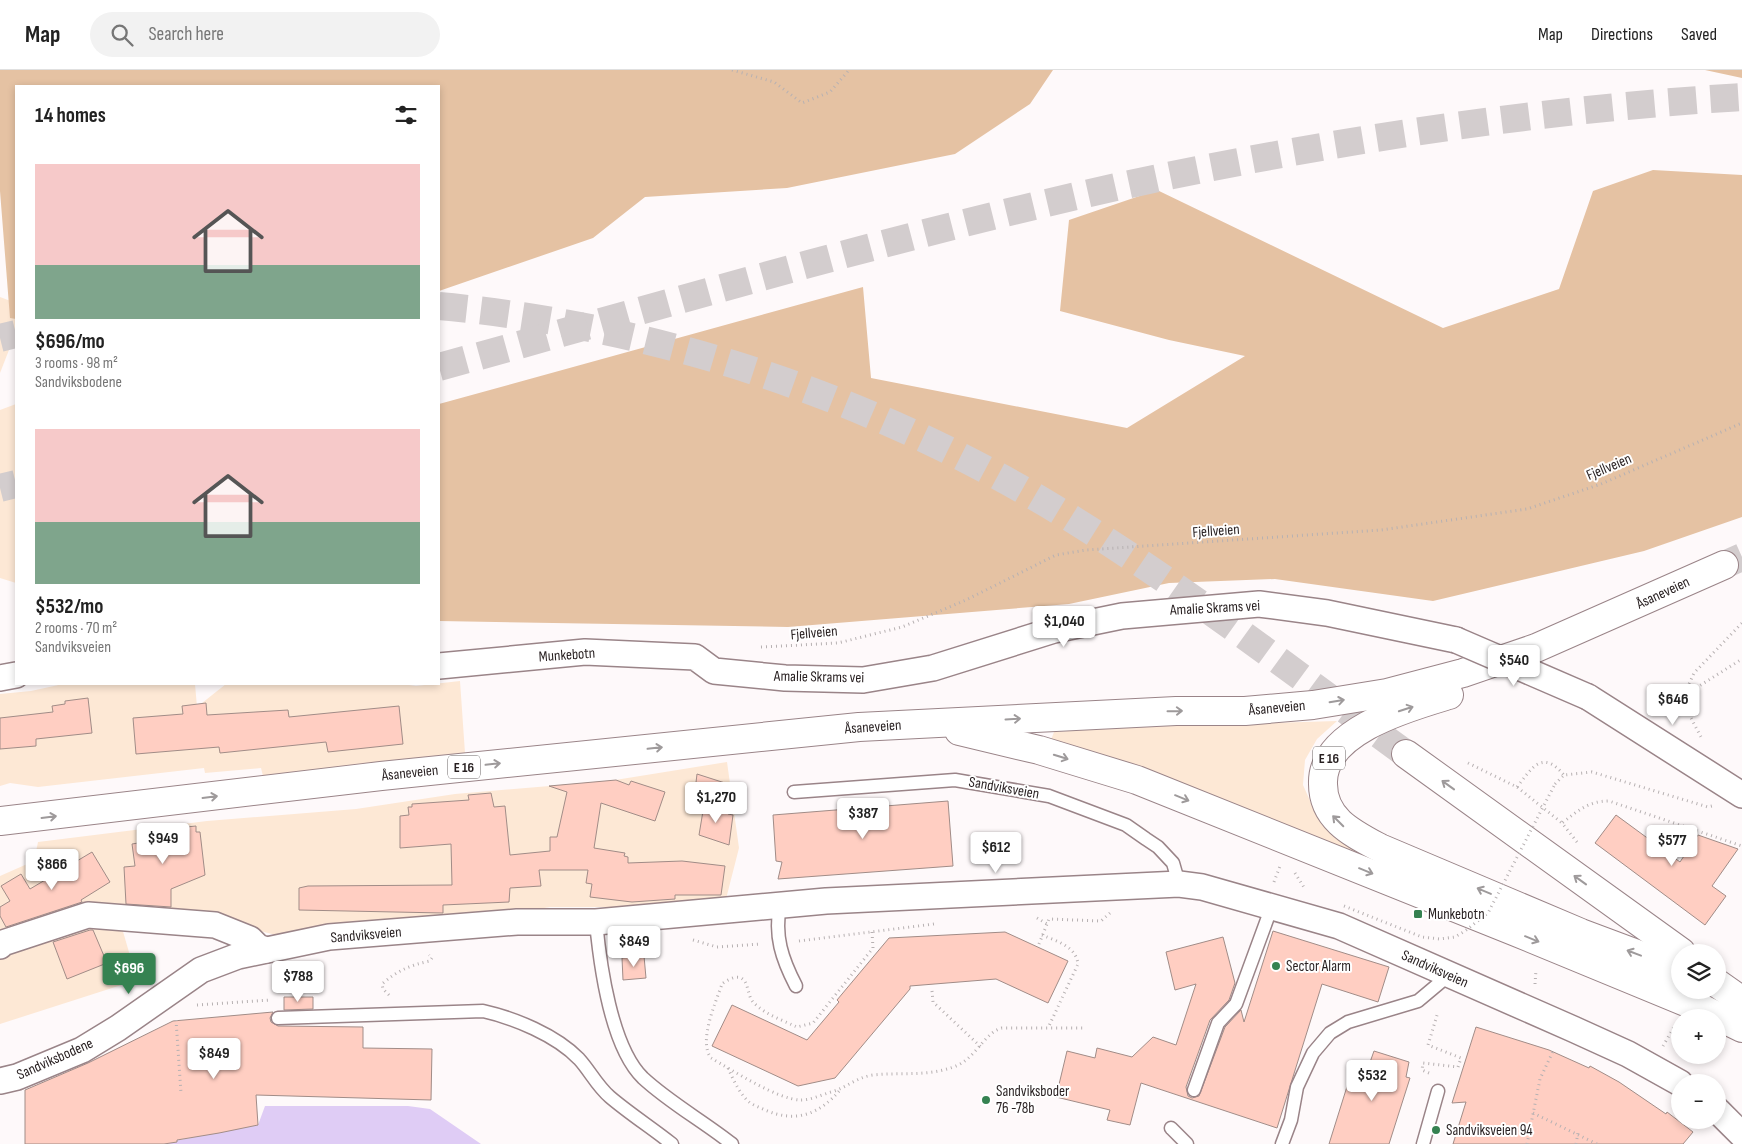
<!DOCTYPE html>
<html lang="en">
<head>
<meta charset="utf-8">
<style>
  :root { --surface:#fff; --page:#f2f2f2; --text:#222; --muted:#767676; --line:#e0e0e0; --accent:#358251 }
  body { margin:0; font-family:"Sofia Sans Condensed",sans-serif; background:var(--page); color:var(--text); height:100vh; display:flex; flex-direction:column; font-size:19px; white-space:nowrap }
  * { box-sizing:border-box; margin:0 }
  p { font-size:16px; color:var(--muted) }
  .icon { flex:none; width:28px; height:28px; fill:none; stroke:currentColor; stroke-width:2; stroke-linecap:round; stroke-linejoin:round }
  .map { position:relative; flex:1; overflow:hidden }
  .sheet { position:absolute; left:15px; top:15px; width:425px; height:600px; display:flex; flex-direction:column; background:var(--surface); border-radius:0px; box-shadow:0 2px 8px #0003 }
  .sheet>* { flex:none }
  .controls { position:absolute; left:1671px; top:874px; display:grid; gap:10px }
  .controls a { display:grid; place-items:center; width:55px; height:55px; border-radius:50%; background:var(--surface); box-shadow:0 2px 8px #0003; font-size:25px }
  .price { position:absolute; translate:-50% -42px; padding:0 11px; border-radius:5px; background:#fff; color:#222; font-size:16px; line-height:32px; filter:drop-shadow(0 1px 2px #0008) }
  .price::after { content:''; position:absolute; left:50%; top:30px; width:15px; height:11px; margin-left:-8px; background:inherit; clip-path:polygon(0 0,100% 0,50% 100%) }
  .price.active { background:var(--accent); color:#fff }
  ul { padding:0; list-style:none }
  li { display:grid; align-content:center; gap:10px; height:265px; padding:0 20px }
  li span { display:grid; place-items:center; height:155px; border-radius:0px; color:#555 }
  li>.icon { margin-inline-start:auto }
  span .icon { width:90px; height:90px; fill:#fffc; stroke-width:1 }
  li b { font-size:21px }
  h2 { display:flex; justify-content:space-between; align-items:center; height:60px; padding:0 20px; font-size:21px }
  header { display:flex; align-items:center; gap:30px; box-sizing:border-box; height:70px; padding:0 25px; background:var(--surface); border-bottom:1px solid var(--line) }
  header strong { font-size:24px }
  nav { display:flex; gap:28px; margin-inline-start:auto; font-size:18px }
  .search { width:350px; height:45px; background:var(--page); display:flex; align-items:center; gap:12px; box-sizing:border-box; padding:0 18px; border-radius:28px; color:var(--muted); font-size:19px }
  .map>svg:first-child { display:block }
  .green { fill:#fde8d5 }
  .forest { fill:#e5c2a3 }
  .water { fill:#dfccf5 }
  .building { fill:#ffcec2; stroke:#a18c87 }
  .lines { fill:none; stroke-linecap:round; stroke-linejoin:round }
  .trunk-tunnel { stroke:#d3cdce; stroke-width:28; stroke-dasharray:28 14; stroke-linecap:butt }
  .service-casing { stroke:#9a8488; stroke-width:15 }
  .minor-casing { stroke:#9a8488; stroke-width:28 }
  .primary-casing { stroke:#9a8488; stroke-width:30 }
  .trunk-casing { stroke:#9a8488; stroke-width:30 }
  .path { stroke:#b7b1b2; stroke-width:3; stroke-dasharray:1 4; stroke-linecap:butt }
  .service { stroke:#fff; stroke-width:12 }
  .minor { stroke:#fff; stroke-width:25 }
  .primary { stroke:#fff; stroke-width:28 }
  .trunk { stroke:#fff; stroke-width:28 }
  .minor-bridge-casing { stroke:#9a8488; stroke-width:28; stroke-linecap:butt }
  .path-bridge { stroke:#b7b1b2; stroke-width:3; stroke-dasharray:1 4; stroke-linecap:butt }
  .minor-bridge { stroke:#fff; stroke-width:25 }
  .oneway { stroke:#9e9a9b }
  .poi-dot { fill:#358251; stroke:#fff; stroke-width:2 }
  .labels { text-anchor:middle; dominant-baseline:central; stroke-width:4; stroke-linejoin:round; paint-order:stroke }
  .shield { fill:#fff; stroke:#686263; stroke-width:1 }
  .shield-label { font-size:14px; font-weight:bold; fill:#271f20 }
  .street-label { font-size:15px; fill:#271f20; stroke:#fff }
  .poi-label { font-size:15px; fill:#271f20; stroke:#fff; text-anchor:start }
</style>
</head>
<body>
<header>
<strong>Map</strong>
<div class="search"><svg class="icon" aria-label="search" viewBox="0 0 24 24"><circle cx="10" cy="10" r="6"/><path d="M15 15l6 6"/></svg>Search here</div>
<nav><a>Map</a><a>Directions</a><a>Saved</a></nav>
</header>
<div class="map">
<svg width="1742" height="1074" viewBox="0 0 1742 1074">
  <rect width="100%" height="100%" fill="#fef9fa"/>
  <g class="green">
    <polygon points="0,227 16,233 16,262 0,303"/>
    <polygon points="16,334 16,513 0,508 0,340"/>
    <polygon points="460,611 465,683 263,706 261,698 205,703 204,698 38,717 10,713 0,716 0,624 31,621 63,614 195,614 197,637 226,614 402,614 416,616"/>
    <polygon points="1337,651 1317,669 1305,690 1303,715 1315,742 1387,796 1199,720 1051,670 1054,662 1127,657"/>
    <polygon points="727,692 739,778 726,829 631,837 550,837 509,844 450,844 284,867 213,849 0,861 0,806 34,791 38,772 207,751 356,739 455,724 609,711"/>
    <polygon points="90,852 122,858 137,910 0,954 0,888"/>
  </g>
  <g class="forest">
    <polygon points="0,0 1053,0 1030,34 955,84 787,118 645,127 593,168 439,221 439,16 16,16 16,249 10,248 0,121"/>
    <polygon points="1705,0 1742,0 1742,8"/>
    <polygon points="1653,100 1742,105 1742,447 1644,481 1433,531 1275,509 1169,513 1069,534 788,557 439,551 439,334 863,217 871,308 1127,358 1245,286 1169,270 1060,241 1069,150 1157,120 1443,258 1559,219 1593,121"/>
  </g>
  <polygon class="water" points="265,1036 408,1036 430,1039 481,1074 158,1074 258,1055"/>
  <g class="building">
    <polygon points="88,628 92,663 36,669 36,676 0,679 0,648 53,642 52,636 65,634 65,631"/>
    <polygon points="206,633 207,645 288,640 289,647 399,636 403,674 328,682 326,672 220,683 219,677 136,684 133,648 183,644 182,636"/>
    <polygon points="697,704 725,713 718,737 694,729"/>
    <polygon points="616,710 629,715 631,711 665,722 655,751 601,733 594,778 625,783 624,786 628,787 628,793 682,791 725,796 721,825 675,825 675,829 632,832 590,827 592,814 586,813 588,800 539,800 541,816 510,818 509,832 443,835 443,843 299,840 299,818 308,816 452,815 451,774 400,778 400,746 409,745 408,737 412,737 412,734 469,730 468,725 491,723 494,737 505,736 510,785 550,781 550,767 557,767 567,722 549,716"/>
    <polygon points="948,731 953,796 778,809 782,792 776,791 773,745"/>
    <polygon points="704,735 729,739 728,744 733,745 729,775 699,765"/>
    <polygon points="1616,745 1680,792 1698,765 1738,779 1712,816 1726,826 1705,855 1595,773"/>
    <polygon points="196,756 196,762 200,762 205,805 171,819 171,837 126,834 124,797 135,796 132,774 138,773 138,762"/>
    <polygon points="92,782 110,812 81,830 82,832 6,857 0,846 0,837 10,831 1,816 21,804 30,819"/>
    <polygon points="90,860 93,860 107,893 67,909 53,872"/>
    <polygon points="1273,861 1389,897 1378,932 1322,914 1277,1058 1141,1013 1130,1055 1107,1050 1110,1040 1056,1027 1067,981 1095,988 1097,978 1132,987 1153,967 1176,975 1196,914 1175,920 1166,882 1223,867 1235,913 1229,930 1210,950 1186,1017 1188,1026 1192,1028 1199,1026 1225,957 1241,940 1244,952"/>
    <polygon points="1005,862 1068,891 1048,933 996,909 910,916 910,919 835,1008 798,1016 712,976 732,935 807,970 839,932 837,930 889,868"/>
    <polygon points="644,886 646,908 623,910 622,888"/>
    <polygon points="284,927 313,927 313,939 284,940"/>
    <polygon points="273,942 270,948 271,952 278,956 363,957 363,978 432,979 431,1030 256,1025 258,1055 219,1063 177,1070 177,1072 164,1074 25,1074 25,1020 88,993 173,951"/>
    <polygon points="1476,957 1549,980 1589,998 1590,996 1619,1012 1666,1044 1667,1042 1693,1062 1683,1074 1453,1074 1466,1032 1452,1033"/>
    <polygon points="1374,981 1409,992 1406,1007 1410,1008 1389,1074 1329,1074 1355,991 1369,995"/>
  </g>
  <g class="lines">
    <g class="trunk-tunnel">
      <path d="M439 236C656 256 862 324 1049 435 1173 509 1289 599 1406 684"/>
      <polyline points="0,268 16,264"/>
      <path d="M439 297C677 232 916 159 1158 108 1351 68 1546 39 1742 27"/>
      <polyline points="0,418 16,414"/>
      <polyline points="1724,495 1742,487"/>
    </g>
    <g class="service-casing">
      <g id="service">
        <polyline points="794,722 955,710 1049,726 1126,755 1146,769 1158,777 1173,793 1179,814"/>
        <path d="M780 835C774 866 782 889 796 916"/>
        <path d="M596 852C600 894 611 977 643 1008 670 1033 703 1051 732 1074"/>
        <path d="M278 948 483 941C514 948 556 965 579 989 590 1001 597 1016 610 1027 630 1044 652 1058 672 1074"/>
        <polyline points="1194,1020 1218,953 1236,934 1272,836"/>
        <polyline points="1171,1058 1187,1074"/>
        <polyline points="1282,1074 1291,1050 1297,1017 1313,983 1330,963 1348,952 1418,931 1449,905"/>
        <polyline points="1423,1074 1438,1021"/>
      </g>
    </g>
    <g class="minor-casing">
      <g id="minor">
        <polyline points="439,596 585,582 695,587 714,601 785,608 863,610 933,598 1054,560 1122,546 1259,534 1327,543 1456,570"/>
        <polyline points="0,608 16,605"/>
        <polyline points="1588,627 1742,725"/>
        <polyline points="0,876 3,873 88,845 215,855 250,869 258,877 266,880"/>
        <polyline points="0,1011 17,1007 82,980 118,958 201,900 238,886 329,867 517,852 596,852 826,831 1179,814 1202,817 1339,856 1573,959 1628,984 1680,1013"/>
        <polyline points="1718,1041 1742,1065"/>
      </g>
    </g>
    <g class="primary-casing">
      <polyline id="primary" points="1718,914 1742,931"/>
    </g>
    <g class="trunk-casing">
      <g id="trunk">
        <path d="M1449 625C1409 637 1321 661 1323 714 1323 749 1352 763 1380 778L1581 863 1680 900"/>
        <polyline points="959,661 1039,680 1137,710 1516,862 1705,940 1742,958"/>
        <polyline points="1406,684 1681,882"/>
        <polyline points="0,751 381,706 859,657 1176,641 1245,641 1313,635 1387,623 1463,603 1536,578 1724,495"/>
      </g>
    </g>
    <g class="path">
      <polyline points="732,0 774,12 802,33 830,22 849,0"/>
      <polyline points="761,577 838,573 902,557 966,530 1056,485 1086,480 1381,460 1527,439 1601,414 1742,353"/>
      <polyline points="1685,623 1694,603 1742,553"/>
      <polyline points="1685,624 1691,648 1701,667"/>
      <polyline points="1658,642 1742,589"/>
      <polyline points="1468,693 1517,717 1562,753"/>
      <polyline points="1555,714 1564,705 1592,702 1708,737 1712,736"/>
      <path d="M1517 717C1532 698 1542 679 1564 705"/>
      <path d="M1577 772 1562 753C1578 741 1588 731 1609 731L1742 776"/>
      <polyline points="1295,803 1305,819"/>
      <polyline points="1274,812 1280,796"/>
      <polyline points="1037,848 1047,854"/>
      <path d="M872 862 873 878 813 953 797 957C782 950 764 944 753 932 747 925 749 912 741 908 735 905 726 911 722 914 716 932 698 971 711 988 732 1000 778 1030 801 1030 811 1030 821 1025 831 1022 846 1018 857 1007 873 1005 902 1002 928 1007 956 996 976 988 985 962 1002 958H1086"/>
      <path d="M1042 865C1056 871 1076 876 1078 894L1048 958"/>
      <polyline points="693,870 717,877 761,874"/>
      <polyline points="799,871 934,854"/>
      <polyline points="1039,874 1049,849 1101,851 1110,843"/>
      <polyline points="1535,914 1536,900"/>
      <polyline points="932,921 933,932 981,977"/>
      <path d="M389 925 383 919 382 914C397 901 410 895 430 891L432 888 429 885"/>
      <polyline points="197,935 270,930"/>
      <polyline points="176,950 181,1023"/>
      <polyline points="1663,976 1674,957"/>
      <path d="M728 998C733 1009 738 1021 748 1031 752 1035 759 1037 765 1040 795 1053 819 1045 840 1020"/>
      <polyline points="1429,1003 1422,1000 1423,993 1458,997 1461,988 1428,975 1438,942"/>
      <polyline points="1533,1043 1597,1074"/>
      <polyline points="1527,1074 1540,1009 1554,979"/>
      <polyline points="1576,1074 1578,1063"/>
    </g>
    <use href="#service" class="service"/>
    <use href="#minor" class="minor"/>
    <use href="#primary" class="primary"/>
    <use href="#trunk" class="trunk"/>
    <g class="minor-bridge-casing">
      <polyline id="minor-bridge" points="1456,570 1588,627"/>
    </g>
    <polyline class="path-bridge" points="1344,836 1422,867 1440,869 1455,867 1465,861 1488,843 1555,714"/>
    <use href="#minor-bridge" class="minor-bridge"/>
  </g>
  <defs><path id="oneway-shaft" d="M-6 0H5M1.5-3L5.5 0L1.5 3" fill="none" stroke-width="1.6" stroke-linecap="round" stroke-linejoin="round" transform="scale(1.25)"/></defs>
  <g class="oneway">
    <use href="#oneway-shaft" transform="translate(1337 631) rotate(-9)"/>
    <use href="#oneway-shaft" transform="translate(1406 639) rotate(-18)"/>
    <use href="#oneway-shaft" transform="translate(1175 641) rotate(-1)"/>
    <use href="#oneway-shaft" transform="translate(1013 649) rotate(-3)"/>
    <use href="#oneway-shaft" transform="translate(655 678) rotate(-6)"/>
    <use href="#oneway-shaft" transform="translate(1061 687) rotate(17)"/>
    <use href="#oneway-shaft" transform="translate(493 694) rotate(-6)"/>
    <use href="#oneway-shaft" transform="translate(1448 715) rotate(-144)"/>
    <use href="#oneway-shaft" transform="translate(210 727) rotate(-7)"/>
    <use href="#oneway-shaft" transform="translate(1182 728) rotate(22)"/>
    <use href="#oneway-shaft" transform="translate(49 747) rotate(-7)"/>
    <use href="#oneway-shaft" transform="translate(1338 751) rotate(-135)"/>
    <use href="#oneway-shaft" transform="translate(1366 801) rotate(22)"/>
    <use href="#oneway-shaft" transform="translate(1580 810) rotate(-144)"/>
    <use href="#oneway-shaft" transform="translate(1484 821) rotate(-157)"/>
    <use href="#oneway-shaft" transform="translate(1532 869) rotate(22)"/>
    <use href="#oneway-shaft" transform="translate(1634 883) rotate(-159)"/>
  </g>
  <g class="poi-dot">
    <rect x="1413" y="839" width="10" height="10" rx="2.5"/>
    <circle cx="1276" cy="896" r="5"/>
    <circle cx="986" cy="1030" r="5"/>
    <circle cx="1436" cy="1060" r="5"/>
  </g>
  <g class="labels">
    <g class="shield">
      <rect x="1313" y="676.5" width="32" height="23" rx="4"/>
      <rect x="448" y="685.5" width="32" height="23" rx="4"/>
    </g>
    <g class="shield-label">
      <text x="1329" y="688">E 16</text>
      <text x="464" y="697">E 16</text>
    </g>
    <g class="street-label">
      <text transform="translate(1609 397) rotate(-23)">Fjellveien</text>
      <text transform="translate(1216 461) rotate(-4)">Fjellveien</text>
      <text transform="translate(1663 523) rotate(-25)">Åsaneveien</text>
      <text transform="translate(1215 538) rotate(-3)">Amalie Skrams vei</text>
      <text transform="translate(814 563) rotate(-5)">Fjellveien</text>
      <text transform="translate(567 585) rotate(-4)">Munkebotn</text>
      <text transform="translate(819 607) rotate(1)">Amalie Skrams vei</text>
      <text transform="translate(1277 638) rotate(-5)">Åsaneveien</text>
      <text transform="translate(873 657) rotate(-4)">Åsaneveien</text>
      <text transform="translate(410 703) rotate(-6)">Åsaneveien</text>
      <text transform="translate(1004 718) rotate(10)">Sandviksveien</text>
      <text transform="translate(366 865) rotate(-5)">Sandviksveien</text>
      <text transform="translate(1435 899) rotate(24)">Sandviksveien</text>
      <text transform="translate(55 989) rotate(-24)">Sandviksbodene</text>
    </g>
    <g class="poi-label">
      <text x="1428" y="844">Munkebotn</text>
      <text x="1286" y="896">Sector Alarm</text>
      <text x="996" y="1021">Sandviksboder<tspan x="996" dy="17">76 -78b</tspan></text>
      <text x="1446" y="1060">Sandviksveien 94</text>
    </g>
  </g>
</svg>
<div class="controls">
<a><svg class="icon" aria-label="layers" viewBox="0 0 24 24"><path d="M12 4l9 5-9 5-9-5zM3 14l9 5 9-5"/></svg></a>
<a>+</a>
<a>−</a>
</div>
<b class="price" style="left:1064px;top:578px">$1,040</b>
<b class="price" style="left:1514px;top:617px">$540</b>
<b class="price" style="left:1673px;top:656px">$646</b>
<b class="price" style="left:716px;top:754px">$1,270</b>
<b class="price" style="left:863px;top:770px">$387</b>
<b class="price" style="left:163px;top:795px">$949</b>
<b class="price" style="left:1672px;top:797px">$577</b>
<b class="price" style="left:996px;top:804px">$612</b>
<b class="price" style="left:52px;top:821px">$866</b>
<b class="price" style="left:634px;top:898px">$849</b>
<b class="price active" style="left:129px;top:925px">$696</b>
<b class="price" style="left:298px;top:933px">$788</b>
<b class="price" style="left:214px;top:1010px">$849</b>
<b class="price" style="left:1372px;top:1032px">$532</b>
<section class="sheet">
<h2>14 homes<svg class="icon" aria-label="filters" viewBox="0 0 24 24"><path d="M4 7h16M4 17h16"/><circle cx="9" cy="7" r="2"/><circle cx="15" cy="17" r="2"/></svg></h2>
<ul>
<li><span style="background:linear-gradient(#f6c9c9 65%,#7fa58c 0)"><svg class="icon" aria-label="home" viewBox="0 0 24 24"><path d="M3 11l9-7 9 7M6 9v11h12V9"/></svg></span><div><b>$696/mo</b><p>3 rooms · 98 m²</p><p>Sandviksbodene</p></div></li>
<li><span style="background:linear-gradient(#f6c9c9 60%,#7fa58c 0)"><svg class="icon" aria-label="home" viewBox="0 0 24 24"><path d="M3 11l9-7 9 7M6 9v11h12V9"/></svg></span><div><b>$532/mo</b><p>2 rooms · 70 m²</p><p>Sandviksveien</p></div></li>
</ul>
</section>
</div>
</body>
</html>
